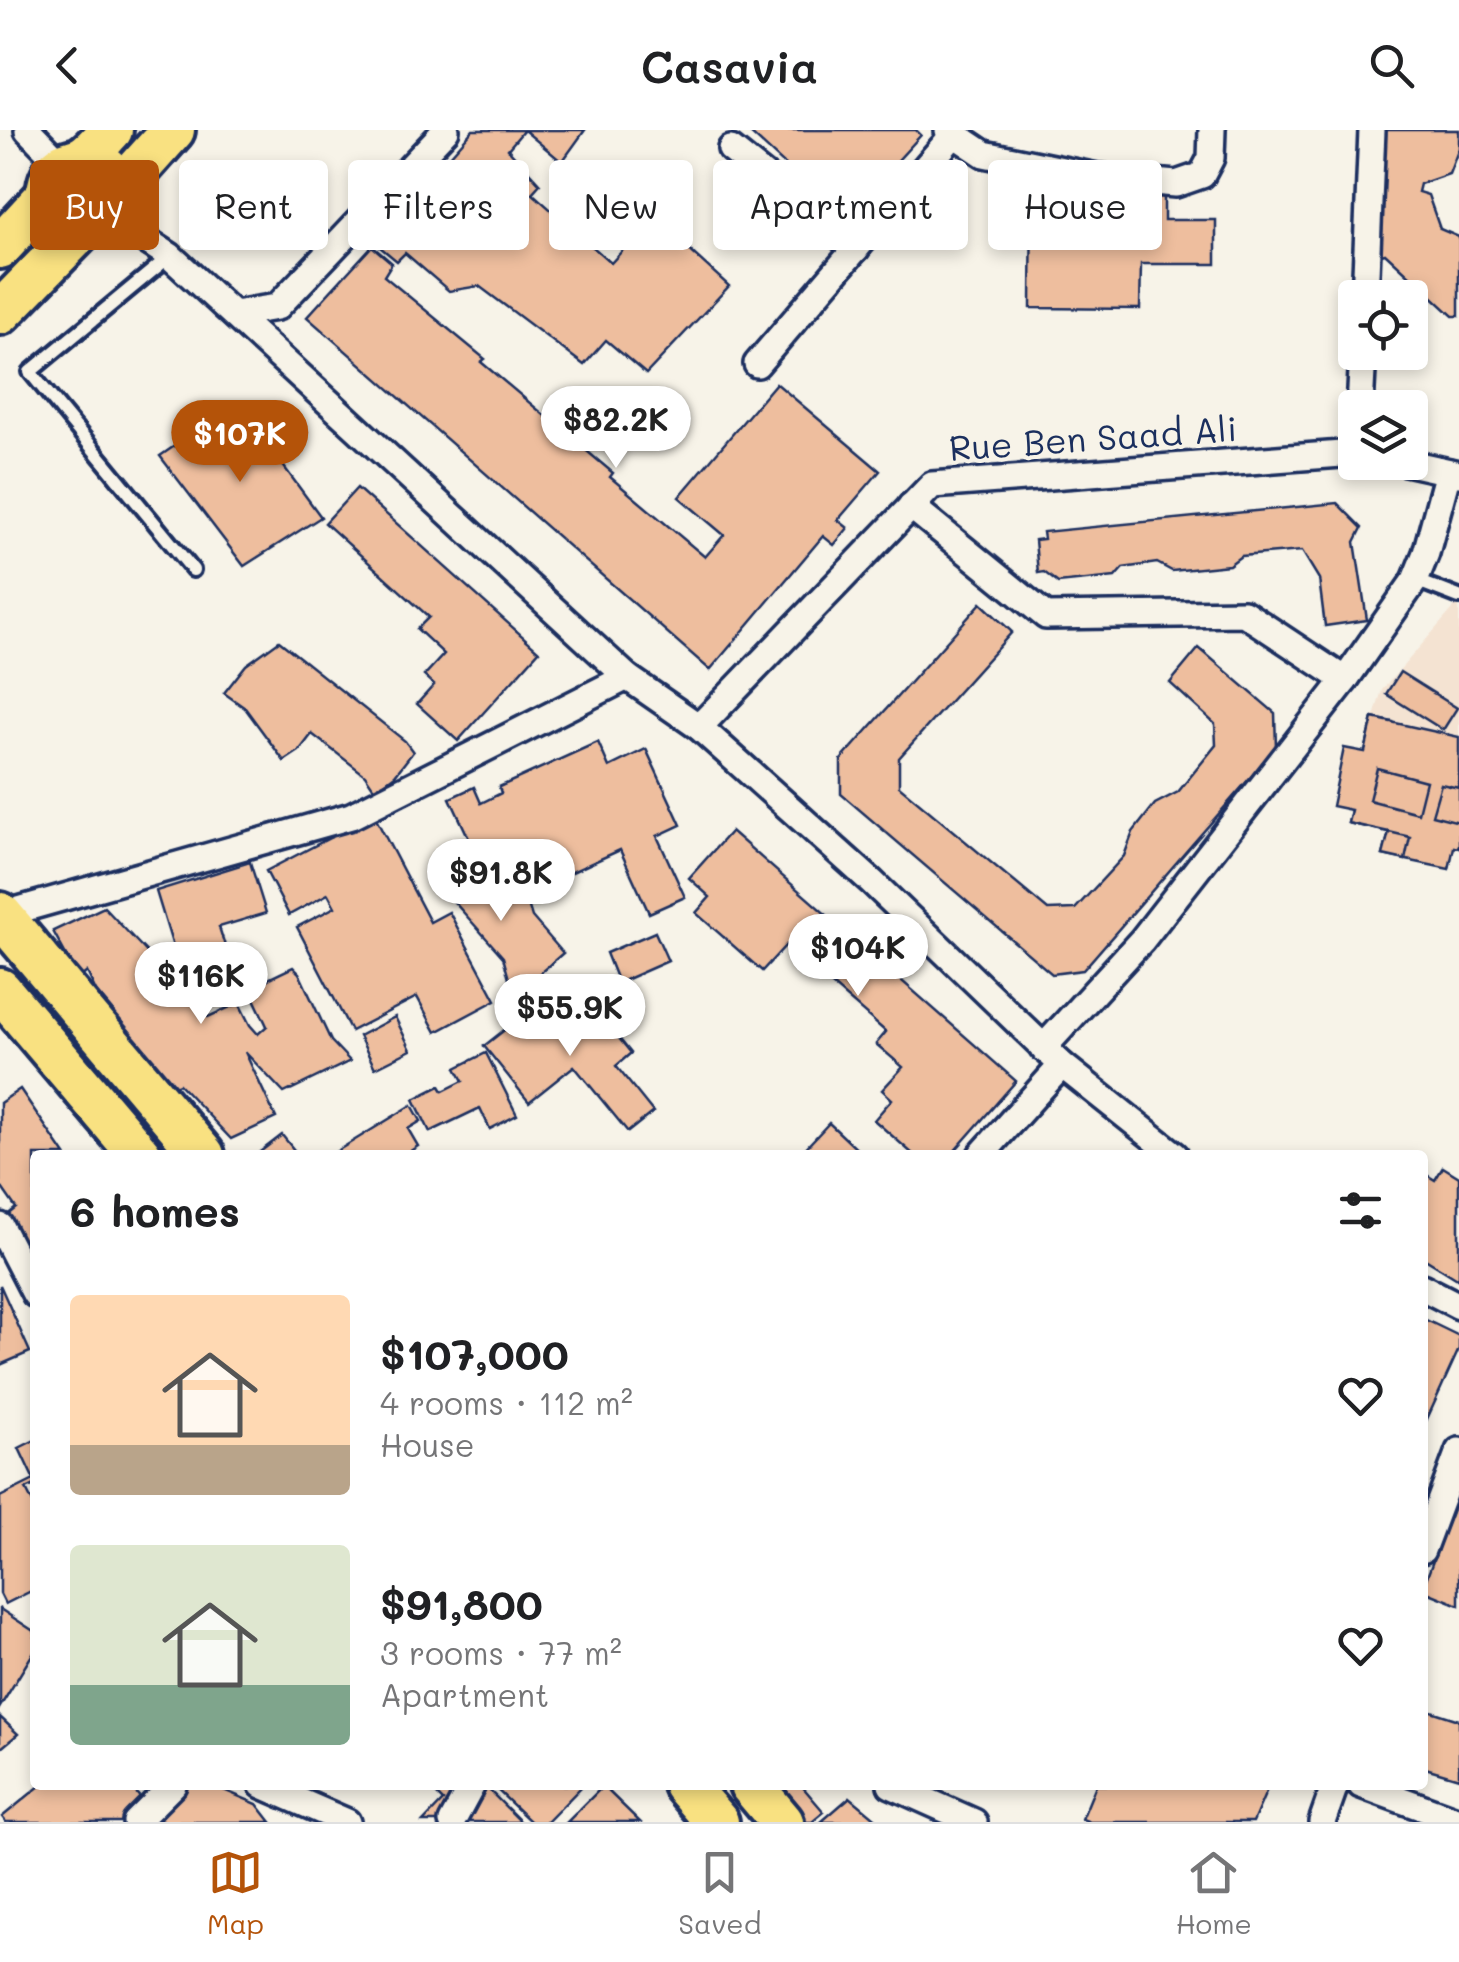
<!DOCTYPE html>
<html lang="en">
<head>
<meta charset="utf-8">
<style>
  :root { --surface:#fff; --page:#f2f2f2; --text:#202124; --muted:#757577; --line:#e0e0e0; --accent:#b45309 }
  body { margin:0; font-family:Mali,sans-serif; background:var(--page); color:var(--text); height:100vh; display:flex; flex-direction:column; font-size:38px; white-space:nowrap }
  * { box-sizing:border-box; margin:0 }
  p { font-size:32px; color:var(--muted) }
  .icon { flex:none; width:55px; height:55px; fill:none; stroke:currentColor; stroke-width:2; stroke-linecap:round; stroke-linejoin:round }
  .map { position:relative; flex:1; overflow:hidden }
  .drawer { position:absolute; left:30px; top:1020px; width:1398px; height:640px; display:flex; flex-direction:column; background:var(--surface); border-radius:10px; box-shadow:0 5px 15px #0003 }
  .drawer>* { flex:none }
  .banner { position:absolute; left:30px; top:30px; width:1400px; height:90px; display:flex; gap:20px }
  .buttons { position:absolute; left:1338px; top:150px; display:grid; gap:20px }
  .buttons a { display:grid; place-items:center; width:90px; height:90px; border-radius:10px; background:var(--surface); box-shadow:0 5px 15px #0003; font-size:50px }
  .price { position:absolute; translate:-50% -85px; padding:0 22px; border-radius:35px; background:#fff; color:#222; font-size:32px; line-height:65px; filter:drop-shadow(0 2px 5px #0008) }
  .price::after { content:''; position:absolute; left:50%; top:60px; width:30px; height:22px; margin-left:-15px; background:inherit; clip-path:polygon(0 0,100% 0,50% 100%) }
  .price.selected { background:var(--accent); color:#fff }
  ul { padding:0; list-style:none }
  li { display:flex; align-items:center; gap:30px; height:250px; padding:0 40px }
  li span { display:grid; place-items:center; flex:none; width:280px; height:200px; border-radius:10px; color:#555 }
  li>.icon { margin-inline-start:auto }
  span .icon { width:120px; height:120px; fill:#fffc; stroke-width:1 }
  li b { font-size:42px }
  h2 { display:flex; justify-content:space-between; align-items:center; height:120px; padding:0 40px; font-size:42px }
  .chip { padding:0 35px; border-radius:10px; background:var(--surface); box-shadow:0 5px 15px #0003; font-size:35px; line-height:90px }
  .chip.selected { background:var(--accent); color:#fff }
  header { display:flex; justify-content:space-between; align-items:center; height:130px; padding:0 40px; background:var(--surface); font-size:45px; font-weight:600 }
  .tab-bar { display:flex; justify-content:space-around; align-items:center; height:140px; border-top:2px solid var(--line); background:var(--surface); font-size:28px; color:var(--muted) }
  .tab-bar a { display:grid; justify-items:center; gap:5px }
  .tab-bar .selected { color:var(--accent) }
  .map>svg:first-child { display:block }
  .built { fill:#f4e3d2 }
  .building { fill:#eebe9e; stroke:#1b2f5e; stroke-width:2.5 }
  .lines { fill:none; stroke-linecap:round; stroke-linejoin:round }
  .service-casing { stroke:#1b2f5e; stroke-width:20 }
  .minor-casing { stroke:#1b2f5e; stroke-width:32 }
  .trunk-casing { stroke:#1b2f5e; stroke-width:50 }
  .service { stroke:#f7f3e8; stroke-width:12 }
  .minor { stroke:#f7f3e8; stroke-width:25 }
  .trunk { stroke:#f9e181; stroke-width:42 }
  .labels { text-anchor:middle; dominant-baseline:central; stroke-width:8; stroke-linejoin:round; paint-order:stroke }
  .street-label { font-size:35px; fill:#1b2f5e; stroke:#f7f3e8 }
</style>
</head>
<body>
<header><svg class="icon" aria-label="back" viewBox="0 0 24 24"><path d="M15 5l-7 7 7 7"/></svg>Casavia<svg class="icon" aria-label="search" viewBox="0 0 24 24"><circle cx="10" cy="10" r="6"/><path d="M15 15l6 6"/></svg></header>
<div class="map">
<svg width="1459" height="1692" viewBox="0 0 1459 1692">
  <rect width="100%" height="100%" fill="#f7f3e8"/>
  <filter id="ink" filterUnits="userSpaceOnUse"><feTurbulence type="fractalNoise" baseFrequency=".01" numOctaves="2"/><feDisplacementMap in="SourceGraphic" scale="20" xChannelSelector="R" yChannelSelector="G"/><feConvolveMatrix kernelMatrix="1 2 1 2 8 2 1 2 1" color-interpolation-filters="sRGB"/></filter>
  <g filter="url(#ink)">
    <polygon class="built" points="1459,472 1459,606 1374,587 1382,560"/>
    <g class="building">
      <polygon points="473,0 585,0 562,32 524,0 508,19 540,54 532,63 611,133 653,87 729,156 646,244 606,210 584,235 479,156 449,161 405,123 397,131 374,112"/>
      <polygon points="747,0 916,0 921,5 844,89"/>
      <polygon points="1382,0 1459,0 1459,18 1449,44 1420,54 1418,62 1428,65 1440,99 1459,107 1459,186 1453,186 1385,123 1382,124 1378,106"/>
      <polygon points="1032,53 1164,54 1164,90 1216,90 1216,134 1141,134 1140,179 1031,178"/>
      <polygon points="372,116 392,133 384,146 485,229 481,232 613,343 610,347 705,427 724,405 679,367 776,253 880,341 838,390 848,398 834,415 823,406 710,540 307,187"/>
      <polygon points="237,273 321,387 244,436 160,326"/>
      <polygon points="357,358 539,521 458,611 417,574 434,555 424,546 444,524 417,499 429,487 325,393"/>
      <polygon points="1337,373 1362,398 1355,412 1367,490 1325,496 1319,449 1302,421 1241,426 1229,435 1172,441 1157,433 1123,438 1115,447 1058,453 1044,442 1038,443 1035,410 1044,409 1043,402"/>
      <polygon points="981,473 1012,502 899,628 899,656 1048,780 1075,779 1124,726 1133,702 1155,674 1178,662 1216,615 1215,594 1170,553 1199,518 1275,583 1276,618 1083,840 1052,844 841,664 841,630"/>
      <polygon points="279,511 405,611 413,622 395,645 375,660 365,645 312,604 299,621 284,631 245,578 224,563 246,535"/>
      <polygon points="1400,542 1457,578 1443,600 1386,564"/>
      <polygon points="1373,588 1393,592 1388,614 1459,630 1459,718 1348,693"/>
      <polygon points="1373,588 1459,607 1459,718 1454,717 1449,739 1383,725 1389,702 1348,693 1351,680 1332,676 1344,618 1365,622"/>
      <polygon points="598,612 609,637 646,619 681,695 657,706 685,767 649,783 620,720 513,769 500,741 487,747 450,668 474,657 481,673 501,663 499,657"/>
      <polygon points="1377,638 1426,651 1418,683 1369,670"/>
      <polygon points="1441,654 1459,658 1459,692 1432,685"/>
      <polygon points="374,685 430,792 449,782 496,870 436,902 417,867 351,901 297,797 335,777 328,764 289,785 266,741"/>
      <polygon points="731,701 1016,951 951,1025 914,1025 874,990 892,969 882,960 903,937 876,914 886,902 786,815 762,841 696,783 710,767 689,748"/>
      <polygon points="1389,702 1410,707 1405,730 1383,725"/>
      <polygon points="250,732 266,783 219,797 233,841 185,856 156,761"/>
      <polygon points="467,732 480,746 486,766 498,762 510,777 527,771 532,787 563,823 524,857 512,860 503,827 432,747 430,743"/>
      <polygon points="104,777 208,887 239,873 250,895 258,904 267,896 249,858 293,837 299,843 331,911 350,931 284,963 245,922 276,988 231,1009 179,954 158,964 108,887 87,842 79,849 53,801"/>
      <polygon points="655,802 668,831 618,853 606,823"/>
      <polygon points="586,868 631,923 616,936 653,982 628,1002 574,936 529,972 484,916 531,879 547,899"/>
      <polygon points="395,887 411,920 375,938 359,906"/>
      <polygon points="486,923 517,985 490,999 480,978 430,1002 414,969 440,956 443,961 463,951 456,938"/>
      <polygon points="20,959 65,1025 35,1025 35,1143 1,1090 16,1078 0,1055 0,973"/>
      <polygon points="412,975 421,991 408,999 418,1016 404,1025 340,1025 337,1021"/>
      <polygon points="829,993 863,1025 800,1024"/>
      <polygon points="282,1005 298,1025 256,1025"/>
      <polygon points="1443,1037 1459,1047 1459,1150 1422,1127 1422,1042 1435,1050"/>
      <polygon points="0,1155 30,1222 0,1235"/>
      <polygon points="1422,1188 1459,1206 1459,1219 1422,1300"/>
      <polygon points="35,1310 35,1355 26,1359 35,1377 35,1459 5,1474 0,1464 0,1367 34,1350 19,1318"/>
      <polygon points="1459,1362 1459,1475 1422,1460"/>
      <polygon points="0,1479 35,1502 35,1520 0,1577"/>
      <polygon points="1422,1578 1459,1590 1459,1648 1422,1637"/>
      <polygon points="0,1587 18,1604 0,1619"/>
      <polygon points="41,1655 130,1655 145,1674 123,1692 6,1692 2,1687"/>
      <polygon points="190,1655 212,1655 257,1674 271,1692 159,1692 168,1671"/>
      <polygon points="434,1655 484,1655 521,1692 423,1692 443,1671 431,1659"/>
      <polygon points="492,1655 583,1655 547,1692 531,1692"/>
      <polygon points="769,1655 801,1655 824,1682 812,1692 788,1692"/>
      <polygon points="1096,1655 1269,1655 1253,1692 1090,1692 1082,1689"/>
      <polygon points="603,1656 640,1692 567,1692"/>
      <polygon points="850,1667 880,1692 821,1692"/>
    </g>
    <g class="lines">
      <g class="service-casing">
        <g id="service">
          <polyline points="170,126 30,242 193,440"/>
          <polyline points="1415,450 1459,467"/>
        </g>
      </g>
      <g class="minor-casing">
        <g id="minor">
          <polyline points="28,0 62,35"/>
          <polyline points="948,0 984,24 1097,47 1176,54 1202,45 1211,28 1212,0"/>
          <polyline points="731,19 856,119"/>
          <polyline points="106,84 170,126 627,547 699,597 872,752 1062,935 1175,1025"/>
          <polyline points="1365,168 1372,0"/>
          <polyline points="234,184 277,177 446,0"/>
          <polyline points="757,234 954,4"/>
          <polyline points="1360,278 1363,222"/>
          <polyline points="1405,332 1459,344"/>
          <polyline points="911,376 1046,486 1244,483 1345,550 1415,450 1426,423 1448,342"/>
          <polyline points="699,597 932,355 1355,323"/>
          <polyline points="1,785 351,686 627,547"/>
          <polyline points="1043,918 1142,810 1345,550"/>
          <polyline points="981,1025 1062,935"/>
          <polyline points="0,1096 35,1164"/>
          <polyline points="1422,1157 1459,1176"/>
          <polyline points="1422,1420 1459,1321"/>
          <polyline points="262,1655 347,1692"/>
          <polyline points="891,1655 974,1692"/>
          <polyline points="1361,1655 1459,1691"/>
          <polyline points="136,1692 173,1655"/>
          <polyline points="452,1692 472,1655"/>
          <polyline points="1322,1692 1335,1655"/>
        </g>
      </g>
      <g class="trunk-casing">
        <g id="trunk">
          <path d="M82 28C101 31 118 43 116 64 110 117 25 89 55 42 63 31 72 33 82 28 93 22 103 8 111 0"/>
          <polyline points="116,64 173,0"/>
          <polyline points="0,117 49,64"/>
          <polyline points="0,183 88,93"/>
          <polyline points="0,784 203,1025"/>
          <polyline points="0,860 140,1025"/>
          <polyline points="685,1655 717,1692"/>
          <polyline points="751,1655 782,1692"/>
        </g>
      </g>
      <use href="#service" class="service"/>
      <use href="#minor" class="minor"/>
      <use href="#trunk" class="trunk"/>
    </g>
  </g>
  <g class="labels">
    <g class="street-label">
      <text transform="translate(1093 307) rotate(-4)">Rue Ben Saad Ali</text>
    </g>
  </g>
</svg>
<div class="buttons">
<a><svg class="icon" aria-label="locate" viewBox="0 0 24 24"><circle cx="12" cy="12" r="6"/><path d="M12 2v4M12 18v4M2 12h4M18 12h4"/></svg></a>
<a><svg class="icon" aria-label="layers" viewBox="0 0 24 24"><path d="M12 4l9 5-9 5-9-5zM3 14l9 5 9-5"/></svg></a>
</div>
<b class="price" style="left:616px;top:341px">$82.2K</b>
<b class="price selected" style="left:240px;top:355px">$107K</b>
<b class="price" style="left:501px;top:794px">$91.8K</b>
<b class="price" style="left:858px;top:869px">$104K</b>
<b class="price" style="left:201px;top:897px">$116K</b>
<b class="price" style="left:570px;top:929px">$55.9K</b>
<div class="banner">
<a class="chip selected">Buy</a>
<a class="chip">Rent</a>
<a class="chip">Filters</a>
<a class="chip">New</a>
<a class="chip">Apartment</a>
<a class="chip">House</a>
</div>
<section class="drawer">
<h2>6 homes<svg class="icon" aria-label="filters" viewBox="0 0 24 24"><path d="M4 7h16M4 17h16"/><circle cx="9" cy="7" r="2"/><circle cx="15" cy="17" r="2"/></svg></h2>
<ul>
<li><span style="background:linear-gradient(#ffd9b3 75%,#b9a48a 0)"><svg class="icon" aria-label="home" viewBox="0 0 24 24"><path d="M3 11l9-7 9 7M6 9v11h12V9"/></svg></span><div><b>$107,000</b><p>4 rooms · 112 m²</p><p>House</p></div><svg class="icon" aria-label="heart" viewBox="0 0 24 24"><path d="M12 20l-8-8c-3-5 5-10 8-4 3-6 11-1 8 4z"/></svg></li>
<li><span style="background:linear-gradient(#dfe7d0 70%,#7fa58c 0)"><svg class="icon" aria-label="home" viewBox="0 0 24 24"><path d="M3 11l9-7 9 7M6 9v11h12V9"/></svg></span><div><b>$91,800</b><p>3 rooms · 77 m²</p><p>Apartment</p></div><svg class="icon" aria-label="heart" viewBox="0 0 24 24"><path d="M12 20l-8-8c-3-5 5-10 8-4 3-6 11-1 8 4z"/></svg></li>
</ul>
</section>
</div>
<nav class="tab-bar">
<a class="selected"><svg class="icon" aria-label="map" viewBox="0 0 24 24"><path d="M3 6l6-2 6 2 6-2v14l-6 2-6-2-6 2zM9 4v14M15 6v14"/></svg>Map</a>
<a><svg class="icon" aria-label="saved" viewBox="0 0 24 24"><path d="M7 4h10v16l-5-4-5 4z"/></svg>Saved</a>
<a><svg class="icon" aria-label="home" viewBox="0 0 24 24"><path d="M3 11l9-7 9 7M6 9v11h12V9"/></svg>Home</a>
</nav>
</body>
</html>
